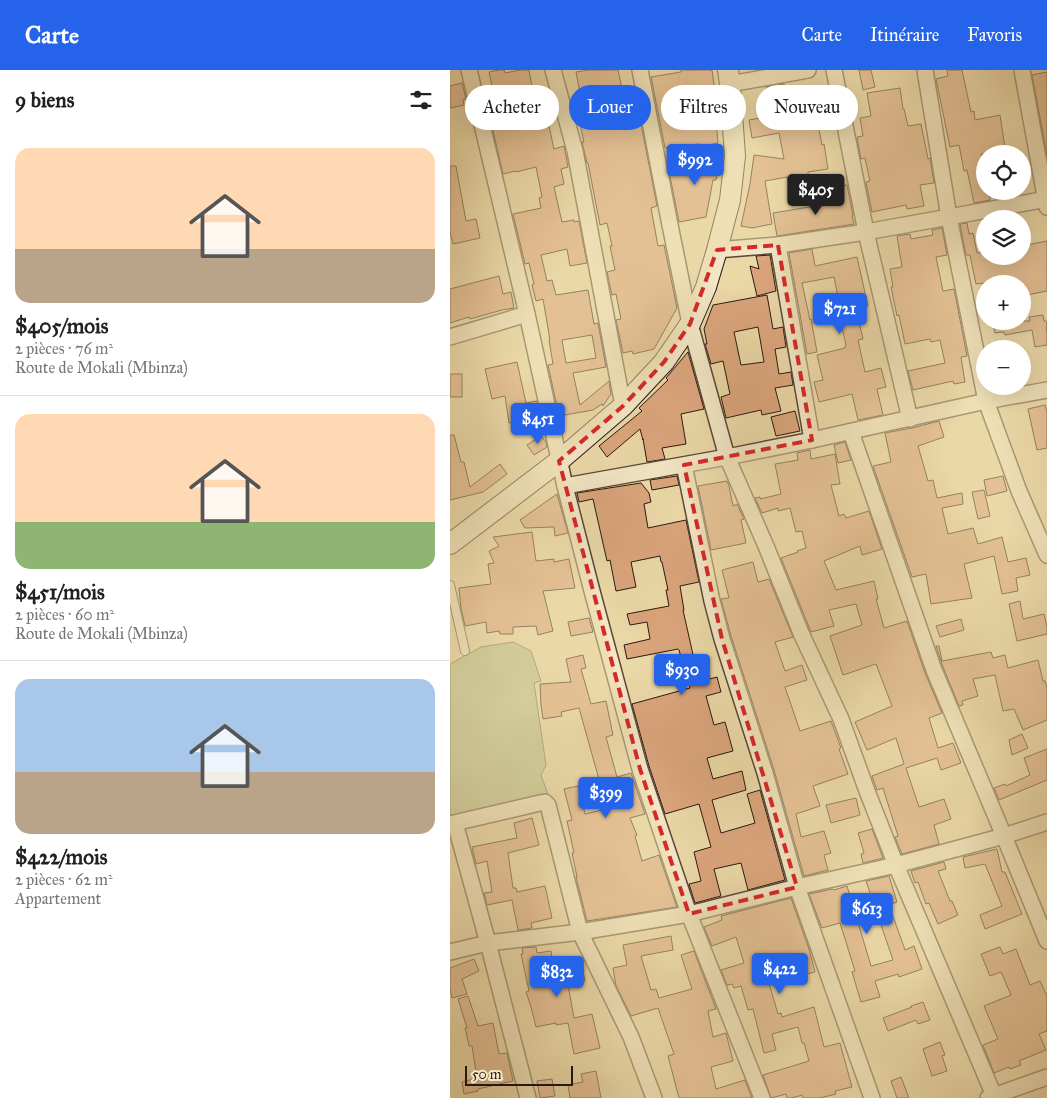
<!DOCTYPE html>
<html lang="fr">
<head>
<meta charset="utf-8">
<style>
  :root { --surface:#fff; --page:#f2f2f2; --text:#202124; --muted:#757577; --line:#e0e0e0; --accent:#2563eb }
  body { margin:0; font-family:"IM FELL Great Primer",serif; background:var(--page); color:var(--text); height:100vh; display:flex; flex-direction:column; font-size:19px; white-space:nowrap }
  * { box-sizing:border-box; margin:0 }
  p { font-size:16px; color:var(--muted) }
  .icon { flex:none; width:28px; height:28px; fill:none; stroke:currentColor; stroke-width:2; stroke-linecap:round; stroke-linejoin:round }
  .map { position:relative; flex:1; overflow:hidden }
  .drawer { display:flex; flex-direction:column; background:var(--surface); width:450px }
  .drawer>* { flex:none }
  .banner { position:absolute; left:15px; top:15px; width:475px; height:45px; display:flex; gap:10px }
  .tools { position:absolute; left:526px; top:75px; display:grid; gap:10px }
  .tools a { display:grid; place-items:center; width:55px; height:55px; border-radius:50%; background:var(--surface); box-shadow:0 5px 20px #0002; font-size:25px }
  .scale { position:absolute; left:15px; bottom:12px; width:108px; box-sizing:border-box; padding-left:5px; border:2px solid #281912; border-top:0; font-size:14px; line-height:18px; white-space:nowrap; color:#281912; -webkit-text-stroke:4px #f2e6c6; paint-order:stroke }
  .price { position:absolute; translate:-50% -42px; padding:0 11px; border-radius:5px; background:var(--accent); color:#fff; font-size:16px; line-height:32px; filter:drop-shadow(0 1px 2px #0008) }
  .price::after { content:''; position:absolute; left:50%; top:30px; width:15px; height:11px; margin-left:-8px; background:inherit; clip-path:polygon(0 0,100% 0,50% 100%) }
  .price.active { background:#222; color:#fff }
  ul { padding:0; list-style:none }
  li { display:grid; align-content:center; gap:10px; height:265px; padding:0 15px }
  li+li { border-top:1px solid var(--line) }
  li span { display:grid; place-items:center; height:155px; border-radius:15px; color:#555 }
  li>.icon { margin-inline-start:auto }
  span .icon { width:90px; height:90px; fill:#fffc; stroke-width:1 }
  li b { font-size:21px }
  h2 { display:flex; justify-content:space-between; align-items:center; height:60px; padding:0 15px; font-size:21px }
  .tag { padding:0 18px; border-radius:22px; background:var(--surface); box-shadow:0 5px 20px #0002; font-size:18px; line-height:45px }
  .tag.active { background:var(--accent); color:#fff }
  header { display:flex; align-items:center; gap:30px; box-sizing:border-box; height:70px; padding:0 25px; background:var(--accent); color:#fff }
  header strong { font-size:24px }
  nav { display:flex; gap:28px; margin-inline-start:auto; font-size:18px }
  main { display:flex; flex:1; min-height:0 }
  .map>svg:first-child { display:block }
  .green { fill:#b4bf89; stroke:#6e6c4e }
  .building { fill:#dba57c; stroke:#281912; fill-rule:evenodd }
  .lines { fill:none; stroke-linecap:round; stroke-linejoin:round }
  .lane-casing { stroke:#594937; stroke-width:10 }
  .street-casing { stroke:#594937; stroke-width:18 }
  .secondary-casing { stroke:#281912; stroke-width:22 }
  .lane { stroke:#f2e6c6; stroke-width:8 }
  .street { stroke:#f2e6c6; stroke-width:15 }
  .secondary { stroke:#f2e6c6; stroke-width:20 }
  .marked { fill:none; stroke:#d62828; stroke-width:4; stroke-dasharray:10 6; stroke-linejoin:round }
</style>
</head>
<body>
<header>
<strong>Carte</strong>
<nav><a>Carte</a><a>Itinéraire</a><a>Favoris</a></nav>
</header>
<main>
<section class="drawer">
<h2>9 biens<svg class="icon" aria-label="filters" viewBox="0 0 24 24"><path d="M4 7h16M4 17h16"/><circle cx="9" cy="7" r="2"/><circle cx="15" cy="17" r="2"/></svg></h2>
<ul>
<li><span style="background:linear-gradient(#ffd9b3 65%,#b9a48a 0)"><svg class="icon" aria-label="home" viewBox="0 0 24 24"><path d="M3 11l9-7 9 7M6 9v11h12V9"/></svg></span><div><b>$405/mois</b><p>2 pièces · 76 m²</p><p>Route de Mokali (Mbinza)</p></div></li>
<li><span style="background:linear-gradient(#ffd9b3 70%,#8fb573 0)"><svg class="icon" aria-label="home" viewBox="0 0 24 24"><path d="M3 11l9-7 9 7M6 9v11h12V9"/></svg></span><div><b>$451/mois</b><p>2 pièces · 60 m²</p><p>Route de Mokali (Mbinza)</p></div></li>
<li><span style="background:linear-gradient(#a9c7e8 60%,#b9a48a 0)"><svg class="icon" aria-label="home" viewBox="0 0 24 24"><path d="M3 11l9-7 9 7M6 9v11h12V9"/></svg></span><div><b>$422/mois</b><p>2 pièces · 62 m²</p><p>Appartement</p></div></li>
</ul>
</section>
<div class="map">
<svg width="597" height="1028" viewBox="0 0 597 1028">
  <rect width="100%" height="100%" fill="#ebd8a7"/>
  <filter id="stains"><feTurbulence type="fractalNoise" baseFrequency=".004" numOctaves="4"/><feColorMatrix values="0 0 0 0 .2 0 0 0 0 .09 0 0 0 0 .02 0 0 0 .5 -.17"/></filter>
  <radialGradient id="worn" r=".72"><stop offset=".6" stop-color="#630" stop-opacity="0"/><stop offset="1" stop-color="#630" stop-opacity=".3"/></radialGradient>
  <polygon class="green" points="63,572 81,581 91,611 84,613 96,695 91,705 99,727 0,751 0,594 31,577"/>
  <g class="building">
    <path d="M49 0H54L55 3 70 0H79L87 44 96 42 104 79 114 76 118 97 111 99 114 114 104 117 112 152 124 150V152L129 151 137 193 120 196 117 179 91 185 97 211 102 210 106 225 138 220 144 254 148 253 156 297 123 303 130 335 159 311 161 324 153 336 152 334 143 340 109 346 98 295 103 294 99 270H100L93 229 86 231 82 215 84 214 79 193 75 194 63 144 91 138 89 128 92 127 86 97 66 102 65 101 53 104 41 52 53 49 45 16H42L39 2ZM142 265 146 288 116 293 112 270Z"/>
    <polygon points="138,0 168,0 178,47 189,44 207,136 201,138 208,176 214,175 227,238 204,279 183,284 182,281 173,283 166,250 171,249 166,224 162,225 157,202 165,200 160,176 162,176 157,153 150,155 138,93 137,93 132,72 134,72 129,50 135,48 126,2"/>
    <polygon points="231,0 262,0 269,51 266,52 268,73 249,77 249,74 215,78 201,7 231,2"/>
    <polygon points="409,0 421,0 425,17 413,20"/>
    <polygon points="497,0 512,0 521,42 524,41 525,50 550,45 556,84 531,84 535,106 535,121 539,121 540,130 524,133 517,100 514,101 509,75 500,77 486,9 498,6"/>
    <polygon points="597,2 597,85 582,5"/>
    <polygon points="12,13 16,29 13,30 14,35 0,38 0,16"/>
    <polygon points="334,14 337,28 319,32 316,17"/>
    <polygon points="450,18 453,39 454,39 458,56 471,54 478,89 480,88 484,113 470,115 474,136 457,139 456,135 422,142 416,112 420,111 415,88 411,89 407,67 413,66 410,48 421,46 417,23"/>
    <polygon points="378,19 381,35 361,38 358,22"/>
    <polygon points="365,38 372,75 374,74 378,99 358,102 358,105 337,109 337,107 315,111 322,154 302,158 291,156 300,114 304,85 334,89 329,63 302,68 299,50 326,45 328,55 350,51 348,40"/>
    <polygon points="249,77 269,80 269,92 266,110 263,110 256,147 229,152 219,101 249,96"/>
    <polygon points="0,96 6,96 16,151 26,149 30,168 3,174 0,162"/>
    <polygon points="397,115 403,145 402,146 404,154 327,166 323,143 359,137 359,138 388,133 385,116"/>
    <polygon points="517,153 519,164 523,163 527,183 535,182 535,186 572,186 572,176 597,171 597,221 572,226 572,214 533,214 533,213 526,214 520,185 516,185 510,154"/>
    <polygon points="492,158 497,185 486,187 493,221 504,219 517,286 511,287 515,312 504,314 503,311 463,320 458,301 495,293 490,270 481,272 480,269 455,274 449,245 447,246 441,217 443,217 440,199 452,197 447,166 460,164 461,169 483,165 482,160"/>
    <polygon points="362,179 365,196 407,187 418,236 406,239 413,269 408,270 415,302 431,298 436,317 427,319 433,345 408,350 402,324 369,332 364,312 373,310 367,285 395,278 395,276 396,275 390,248 392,247 384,207 352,213 360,250 361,249 367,282 357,284 339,183"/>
    <polygon points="320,185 326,221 307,226 300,196 309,199 306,186"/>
    <polygon points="49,206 53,224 61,222 64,238 52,240 20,249 19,247 0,253 0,219"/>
    <path d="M317 225 323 259 333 257 336 277 325 279 329 304 341 302 343 315 325 318 331 341 312 345 311 340 276 348 271 327 280 324 273 291 261 294 255 274H257L254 259 263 235ZM308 257 314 292 291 295 284 262Z"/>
    <polygon points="593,245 594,251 596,251 597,256 596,257 597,263 597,275 585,277 582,260 555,265 554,262 545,263 542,251 580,251 579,247"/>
    <polygon points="238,282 254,339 231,344 236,374 212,378 215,389 197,392 193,369 193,370 190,359 157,387 149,376 192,341 189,338 218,310 216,308"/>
    <polygon points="67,292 76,333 87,331 90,348 59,353 55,326 42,329 35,299"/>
    <rect x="0" y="304" width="12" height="23"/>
    <polygon points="595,335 597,343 597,378 587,380 578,339"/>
    <polygon points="345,341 350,361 326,366 321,347"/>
    <polygon points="489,351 494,367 468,376 478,411 483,410 487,428 512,423 513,434 492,438 498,464 523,458 528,474 552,467 558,492 576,488 580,505 566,508 568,521 552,524 544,486 514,494 522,528 481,534 476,504 462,507 423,396 441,392 435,363 462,358"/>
    <polygon points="0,365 4,365 11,392 14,392 20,417 50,394 57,404 33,422 0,430"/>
    <polygon points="91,366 96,372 97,377 84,385 77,375"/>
    <polygon points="395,372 401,390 388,393 384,375"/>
    <polygon points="360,380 361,389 385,384 390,414 381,415 389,446 394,444 396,448 419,441 432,479 412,485 410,476 374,491 386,520 424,511 428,529 426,529 434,558 457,551 475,603 492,643 479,648 488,678 503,673 511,693 491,700 487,688 456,698 469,737 494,729 501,749 484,755 489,774 452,784 445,767 448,766 433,718 427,720 422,706 454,694 446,668 417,680 405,652 442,636 426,594 393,605 380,566 412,555 406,534 379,540 384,556 361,562 331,488 348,482 347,481 356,478 352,461 346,462 340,438 328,441 328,438 312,443 305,428 310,427 310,429 331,424 325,394 348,390 347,383"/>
    <polygon points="227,406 229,415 202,420 200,410"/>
    <polygon points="553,406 557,421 537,426 534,410"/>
    <polygon points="277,411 279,416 283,436 287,434 294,449 291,450 296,473 261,480 248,416"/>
    <polygon points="191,413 199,423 201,432 194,434 198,458 236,450 249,512 230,516 234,540 233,540 244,589 250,587 256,610 267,607 271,622 256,626 264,655 275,652 283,681 257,688 263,709 292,701 296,720 262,730 271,763 305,753 297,724 310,720 335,810 298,820 291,793 264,799 271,826 245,833 239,814 251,811 244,782 261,777 249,734 215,744 199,696 182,634 240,618 229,580 228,579 177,589 174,575 200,569 197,552 180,555 177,544 219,536 216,520 218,520 212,492 211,492 210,486 181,492 186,517 166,521 160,490 157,491 143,429 129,432 127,423"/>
    <polygon points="534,420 540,446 528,449 522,422"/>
    <polygon points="107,424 118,463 105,466 104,457 75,458 70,450"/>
    <polygon points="82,462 86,491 104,489 104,492 119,489 125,518 93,521 103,561 88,565 86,556 63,557 63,564 50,564 49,561 37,563 36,552 15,556 11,538 9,518 41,514 38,494 44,493 39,481 49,476 43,467"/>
    <polygon points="303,492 308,512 319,509 343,567 325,572 335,601 352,595 357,610 335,617 350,661 381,651 391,678 389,679 398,704 363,716 370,736 346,744 351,767 374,761 381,783 374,785 378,800 354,806 324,700 281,566 271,529 279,528 272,500"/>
    <polygon points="570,531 573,549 594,544 597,557 597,564 567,571 559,534"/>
    <polygon points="139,548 143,562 121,566 118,552"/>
    <polygon points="511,549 514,560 490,567 486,556"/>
    <polygon points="486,576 489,576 492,591 541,582 543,588 555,585 558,598 588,590 593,611 595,611 597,618 597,650 573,660 564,639 553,641 545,605 523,609 528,626 512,631 513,635 509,636 493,597"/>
    <polygon points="133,585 136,598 131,599 141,634 156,631 163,665 156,667 167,707 181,703 195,744 180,748 187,765 185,766 192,791 209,785 227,837 137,851 126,807 127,807 122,783 124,783 117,751 122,750 114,719 128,716 135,744 169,736 163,709 150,713 129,638 111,642 112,646 93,649 91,635 90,614 121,612 116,589"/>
    <polygon points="572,664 578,678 562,685 559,670"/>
    <polygon points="597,679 597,710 549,730 544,718 555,714 556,716 580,705 574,688"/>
    <polygon points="406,728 410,745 381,753 376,735"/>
    <polygon points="82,748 89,775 58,783 63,818 66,818 67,822 95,816 102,848 81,853 82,858 68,860 62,830 37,835 34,823 42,822 37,791 26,794 22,777 67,768 64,753"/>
    <polygon points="422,759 433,788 413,793 411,784 414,783 408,763"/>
    <polygon points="547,779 552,802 555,802 572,844 535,859 530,845 552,836 535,794 515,798 513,787"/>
    <polygon points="494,792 496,799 488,801 500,831 502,831 508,845 488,854 479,833 476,834 468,812 465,813 461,801"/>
    <polygon points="439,806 447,832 439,835 455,880 464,876 472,899 449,907 448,904 425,911 430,927 411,932 402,902 405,901 390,853 372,858 359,824 383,819 384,820 397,816 421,896 443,890 416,811"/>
    <polygon points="341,828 359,879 365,902 344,907 344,905 319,913 328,944 331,943 332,947 364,937 374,977 390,973 402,1017 385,1021 386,1024 370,1028 353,1028 352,1025 342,1028 337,1028 336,1024 321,1028 313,1005 359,991 354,973 352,973 348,957 322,964 326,980 314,983 303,939 298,940 291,916 284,918 282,914 277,915 271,900 294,893 286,867 262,876 254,857 272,850 271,846"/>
    <polygon points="221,866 223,880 191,886 201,920 206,919 209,928 242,919 231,885 244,881 266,939 258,941 263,967 276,963 283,991 261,997 266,1019 295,1010 302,1028 229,1028 218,986 224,984 208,938 181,946 166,916 163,898 177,895 173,875"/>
    <polygon points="86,877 87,883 101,881 103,898 131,892 135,911 118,915 124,948 142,944 150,978 124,984 118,953 106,955 106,953 86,957 81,937 76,922 79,921 71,884 73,884 72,878"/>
    <polygon points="550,877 553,884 566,879 580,915 590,911 597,926 597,961 589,964 596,980 569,991 571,995 560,999 559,997 544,1003 533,975 548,969 534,936 561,925 551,902 540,906 531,884"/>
    <polygon points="24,889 29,901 12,909 17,924 2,928 0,919 0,898"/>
    <polygon points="18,926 28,956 43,953 49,984 57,983 63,1011 28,1019 28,1021 14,1024 12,1012 27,1008 22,976 19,976 15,958 17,958 8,929"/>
    <polygon points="473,932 480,950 468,954 466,950 438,961 433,948 462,937 461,936"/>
    <polygon points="490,972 495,985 492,986 497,1001 482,1006 473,979"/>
    <polygon points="146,1001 151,1028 120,1028 118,1015 133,1012 131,1004"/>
    <polygon points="451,1007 459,1028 447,1028 441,1011"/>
    <polygon points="102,1009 105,1026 90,1028 87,1011"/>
  </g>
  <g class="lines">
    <g class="lane-casing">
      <polyline id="lane" points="0,515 15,581"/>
    </g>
    <g class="street-casing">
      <g id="street">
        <polyline points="19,0 77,244 115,416 142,521 190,699 239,844 312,1028"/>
        <polyline points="103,0 125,81 173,336"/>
        <polyline points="190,0 220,155 240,254 277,387 316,476 351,563 391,649 417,721 446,795 545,1028"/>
        <polyline points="384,0 416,162 460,349"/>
        <polyline points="572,0 597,137"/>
        <polyline points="280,14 358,0"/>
        <polyline points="597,129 499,147 536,331 569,421 597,485"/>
        <polyline points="328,175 362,370"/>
        <polyline points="267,180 328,175 416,162 499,147 475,0"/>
        <polyline points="0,267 77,244"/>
        <polyline points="401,362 484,600 554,766 597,871"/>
        <polyline points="234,395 262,531 272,569 315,703 347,817 422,1028"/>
        <polyline points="115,416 277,387 362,370 536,331 597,320"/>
        <polyline points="5,753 38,873 78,1028"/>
        <polyline points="0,754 90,733 95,732 98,735 130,862 181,967 204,1028"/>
        <polyline points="0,882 38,873 130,862 239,844 347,817 446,795 554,766 597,752"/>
        <polyline points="538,1028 597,1007"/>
      </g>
    </g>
    <g class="secondary-casing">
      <polyline id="secondary" points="0,474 109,391 173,336 214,292 240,254 256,217 267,180 280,130 285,86 280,14 278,0"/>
    </g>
    <use href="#lane" class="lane"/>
    <use href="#street" class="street"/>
    <use href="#secondary" class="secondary"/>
  </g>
  <path d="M0 0H597V1028H0ZM328 175 362 370 234 395 272 569 347 817 239 844 190 699 109 391 173 336 214 292 240 254 267 180Z" fill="#ebd8a7" fill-opacity=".55" fill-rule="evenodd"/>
  <path class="marked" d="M328 175 362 370 234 395 272 569 347 817 239 844 190 699 109 391 173 336 214 292 240 254 267 180Z"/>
  <rect width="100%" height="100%" filter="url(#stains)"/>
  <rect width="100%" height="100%" fill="url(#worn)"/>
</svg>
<div class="tools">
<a><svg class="icon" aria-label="locate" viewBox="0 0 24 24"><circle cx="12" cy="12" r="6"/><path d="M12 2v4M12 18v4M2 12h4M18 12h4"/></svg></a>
<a><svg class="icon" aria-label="layers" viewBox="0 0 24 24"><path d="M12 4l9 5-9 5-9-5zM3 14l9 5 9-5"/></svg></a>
<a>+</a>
<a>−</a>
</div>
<div class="scale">50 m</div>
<b class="price" style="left:245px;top:116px">$992</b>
<b class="price active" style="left:366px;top:146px">$405</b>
<b class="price" style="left:390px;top:265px">$721</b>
<b class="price" style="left:88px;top:375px">$451</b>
<b class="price" style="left:232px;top:626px">$930</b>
<b class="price" style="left:156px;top:749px">$399</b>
<b class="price" style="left:417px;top:865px">$613</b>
<b class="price" style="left:330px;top:925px">$422</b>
<b class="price" style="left:107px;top:928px">$832</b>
<div class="banner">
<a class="tag">Acheter</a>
<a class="tag active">Louer</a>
<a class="tag">Filtres</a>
<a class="tag">Nouveau</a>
</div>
</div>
</main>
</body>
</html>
